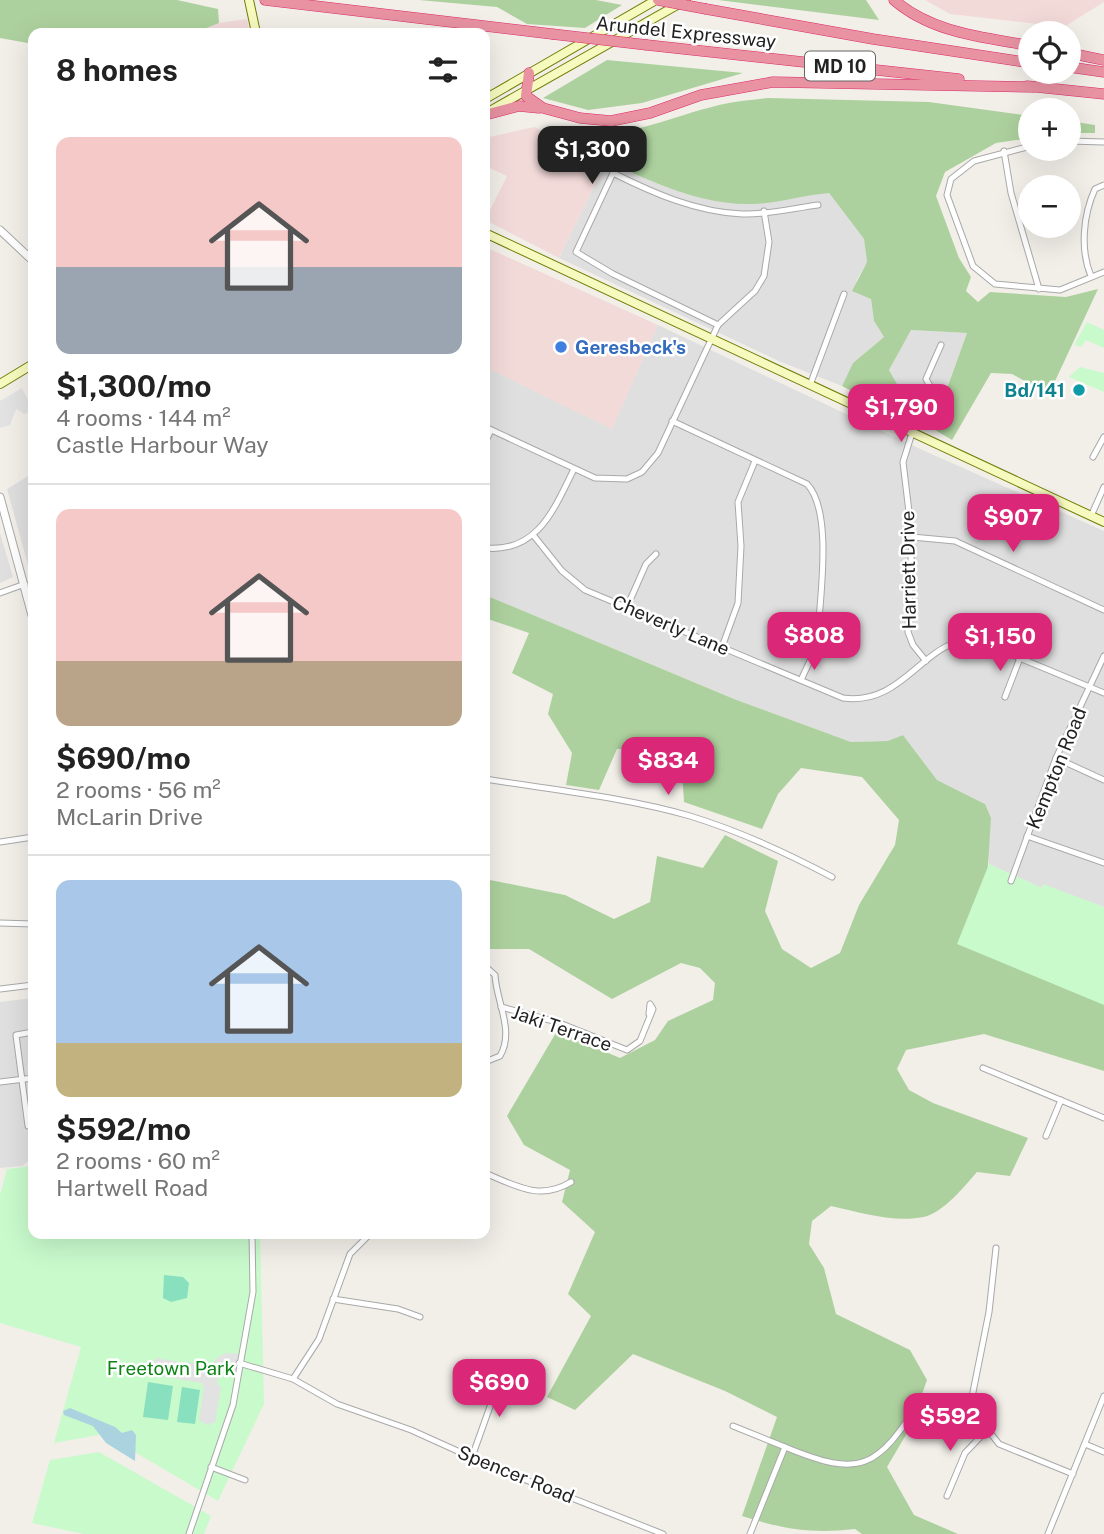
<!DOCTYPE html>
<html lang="en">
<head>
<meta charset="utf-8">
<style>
  :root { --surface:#fff; --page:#f2f2f2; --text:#222; --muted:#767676; --line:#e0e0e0; --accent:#db2777 }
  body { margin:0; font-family:"Public Sans",sans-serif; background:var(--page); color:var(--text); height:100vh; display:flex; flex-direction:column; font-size:26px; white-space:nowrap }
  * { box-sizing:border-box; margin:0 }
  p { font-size:23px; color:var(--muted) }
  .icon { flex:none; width:38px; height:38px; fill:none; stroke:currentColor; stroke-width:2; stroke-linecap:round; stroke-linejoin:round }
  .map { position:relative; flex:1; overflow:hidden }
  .drawer { position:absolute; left:28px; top:28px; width:462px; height:1211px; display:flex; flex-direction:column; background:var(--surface); border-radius:14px; box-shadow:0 7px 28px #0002 }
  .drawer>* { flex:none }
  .controls { position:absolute; left:1018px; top:21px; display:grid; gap:14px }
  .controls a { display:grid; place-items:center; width:63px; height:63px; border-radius:50%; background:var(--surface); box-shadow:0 7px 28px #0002; font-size:35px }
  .price { position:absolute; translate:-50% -60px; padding:0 16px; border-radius:14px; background:var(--accent); color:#fff; font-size:23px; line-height:46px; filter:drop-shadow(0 2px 4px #0008) }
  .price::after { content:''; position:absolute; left:50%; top:42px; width:21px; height:16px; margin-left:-10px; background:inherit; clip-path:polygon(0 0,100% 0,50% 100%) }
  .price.selected { background:#222; color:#fff }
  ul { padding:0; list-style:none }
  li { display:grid; align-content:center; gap:14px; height:371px; padding:0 28px }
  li+li { border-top:2px solid var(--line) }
  li span { display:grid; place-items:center; height:217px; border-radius:14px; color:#555 }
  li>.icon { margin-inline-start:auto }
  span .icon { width:126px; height:126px; fill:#fffc; stroke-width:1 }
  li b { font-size:30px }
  h2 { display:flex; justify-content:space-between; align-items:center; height:84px; padding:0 28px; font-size:30px }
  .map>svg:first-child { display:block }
  .residential { fill:#e0dfdf }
  .commercial { fill:#f2dad9 }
  .forest { fill:#add19e }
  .park { fill:#c8facc }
  .pitch { fill:#88e0be }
  .parking { fill:#e2e2e2 }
  .water { fill:#aad3df }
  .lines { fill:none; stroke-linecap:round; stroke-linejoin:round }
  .minor-casing { stroke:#a9a9a9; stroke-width:7 }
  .tertiary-casing { stroke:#a9a9a9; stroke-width:9 }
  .secondary-casing { stroke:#707d05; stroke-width:10 }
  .motorway-casing { stroke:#dc2a67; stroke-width:11 }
  .minor { stroke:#fff; stroke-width:5 }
  .tertiary { stroke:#fff; stroke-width:7 }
  .secondary { stroke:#f7fabf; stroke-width:8 }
  .motorway { stroke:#e892a2; stroke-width:10 }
  .motorway-bridge-casing { stroke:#dc2a67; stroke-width:11; stroke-linecap:butt }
  .motorway-bridge { stroke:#e892a2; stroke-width:10 }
  .shop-dot { fill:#3f7fe0; stroke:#fff; stroke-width:2.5 }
  .culture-dot { fill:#0f9aa8; stroke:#fff; stroke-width:2.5 }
  .labels { text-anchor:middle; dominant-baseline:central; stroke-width:5; stroke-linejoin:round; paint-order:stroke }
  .shield { fill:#fff; stroke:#646464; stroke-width:2 }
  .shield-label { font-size:18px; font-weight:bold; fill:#222 }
  .street-label { font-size:19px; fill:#222; stroke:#fff }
  .shop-label { font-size:19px; font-weight:bold; fill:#366cbe; stroke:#fff; text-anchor:start }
  .culture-label { font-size:19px; font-weight:bold; fill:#0d838f; stroke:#fff; text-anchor:end }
  .park-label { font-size:19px; fill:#0c8416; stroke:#fff }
</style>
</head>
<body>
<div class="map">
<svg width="1104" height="1534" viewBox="0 0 1104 1534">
  <rect width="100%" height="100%" fill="#f2efe9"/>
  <g class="residential">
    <polygon points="607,160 654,182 755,204 828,192 864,239 867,262 856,281 871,299 874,321 884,337 853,363 842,386 781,362 559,258"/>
    <polygon points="658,325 918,448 1104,531 1104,907 1043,885 1042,888 989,864 987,843 991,818 985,804 937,780 903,735 889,741 851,742 734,699 485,595 485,367 612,428"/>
    <polygon points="910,330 967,333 946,390 953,396 948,407 941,403 930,427 884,408 897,384 889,370"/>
    <polygon points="33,473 33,583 7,489"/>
    <polygon points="0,533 13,577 0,583"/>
    <polygon points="33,998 33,1158 22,1166 0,1168 0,1002"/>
  </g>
  <g class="commercial">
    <polygon points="925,0 1104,0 1104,2 1064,27 950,14"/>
    <polygon points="247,19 250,33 194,33 219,23"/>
    <polygon points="534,127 607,160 559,258 485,220 507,176 490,168 485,138"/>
    <polygon points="485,247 658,325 612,429 485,367"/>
  </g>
  <g class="forest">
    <polygon points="0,0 177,0 218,9 219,23 194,33 33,33 33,44 0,38"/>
    <polygon points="419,0 596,0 622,5 585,28 527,24 497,7"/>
    <polygon points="718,0 866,0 879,20"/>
    <polygon points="607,60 743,73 642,103 588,110 543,98"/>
    <path d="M768 98 929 102 1031 116V138L996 143 945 172 936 196 959 258 971 277 966 291 978 302 990 292 1066 297 1098 289 1049 394 1012 374 991 373 952 440 930 427 941 403 948 406 953 396 946 391 967 333 911 330 889 370 897 384 884 408 842 386 853 363 884 337 874 321 871 299 852 291 867 262 864 239 829 193C804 195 779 203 754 204 689 206 629 170 572 144L575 135C631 137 667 118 719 105 735 101 752 100 768 98Z"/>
    <polygon points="1069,121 1095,125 1095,133 1069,133"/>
    <path d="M485 595 734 699 851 742 888 741 903 735 937 780 985 804 991 818 985 912 1104 942V1071L984 1034 906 1050 897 1069 909 1090 933 1103 1028 1138 1010 1176 977 1172C965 1186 942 1214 923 1217 894 1223 859 1212 831 1206L812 1221 809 1244 824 1268 836 1314 910 1350 927 1380 910 1428 887 1467 914 1515 958 1534H862L855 1529C811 1534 783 1529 742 1516L777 1417 725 1391 633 1354 575 1410 547 1397 591 1316 568 1294 595 1232 562 1202 570 1170 524 1145 507 1116 557 1031 620 1058 655 1040 668 1021 713 1000 715 983 700 968 681 963 612 999 529 949H485V879L565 895 614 919 650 902 657 856 703 868 725 835 778 861 765 911 782 949 811 968 840 953 859 905 895 845 899 820 862 777 801 768 778 794 762 829 684 802 681 752 617 749 599 790 566 785 572 753 548 714 553 694 512 673 529 633 485 618Z"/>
  </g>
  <g class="park">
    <polygon points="1087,322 1104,330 1104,348 1086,340 1081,347 1074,345"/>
    <polygon points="1080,367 1104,373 1104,392 1069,377"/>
    <polygon points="989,864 1042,888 1043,884 1104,907 1104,1005 957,944"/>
    <polygon points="33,1166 33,1234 260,1234 264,1404 218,1501 104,1434 54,1443 81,1347 0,1323 0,1195 7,1169"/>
    <polygon points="99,1452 211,1516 204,1534 84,1534 32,1523 50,1460"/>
  </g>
  <g class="pitch">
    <polygon points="164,1275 183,1277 189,1283 187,1298 171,1302 163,1298"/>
    <polygon points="148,1382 173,1386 168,1420 143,1417"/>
    <polygon points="182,1387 200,1390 195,1424 177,1422"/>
  </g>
  <g class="parking">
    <polygon points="22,388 33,410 25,414 16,409 10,425 0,428 0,401"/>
    <polygon points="226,1353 241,1354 238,1373 226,1368 219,1372 217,1385 221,1386 215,1423 210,1423 209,1426 199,1420 204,1387 201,1383 155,1375 150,1370 156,1358 179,1362 179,1367 183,1362 204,1365 203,1371 207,1371 218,1357"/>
  </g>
  <polygon class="water" points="70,1408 115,1427 122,1433 132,1430 136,1435 135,1461 106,1443 93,1426 64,1415 63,1411"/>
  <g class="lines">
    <g class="minor-casing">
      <g id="minor">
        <polyline points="1069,141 1104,142"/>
        <polyline points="1031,146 974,161 951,179 947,195 973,266 995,284 1060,290 1104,272"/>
        <polyline points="1004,151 1011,193 1039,289"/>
        <path d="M1091 276C1080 250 1083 215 1095 189L1104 185"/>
        <path d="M718 325 613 274 576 252 613 173C653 193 696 212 742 214 767 215 794 208 818 205"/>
        <polyline points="810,385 844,294"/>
        <path d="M672 421 807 484C833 511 820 597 818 633L816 648 801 680"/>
        <polyline points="485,427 595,478 627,479 642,472 658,453 718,325 755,291 764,276 769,242 764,211"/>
        <polyline points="485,443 491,430"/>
        <polyline points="1093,457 1104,437"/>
        <polyline points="1091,516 1104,487"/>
        <path d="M534 536 562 571 585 590 843 698C908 707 926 630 981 642L1104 693"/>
        <polyline points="912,537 955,541 1104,610"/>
        <path d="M485 548C538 553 554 509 574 469"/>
        <polyline points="0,593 25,584"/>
        <polyline points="627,607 646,564 656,554"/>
        <polyline points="722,647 738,603 741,546 738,502 755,461"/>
        <polyline points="926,661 913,645 908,632 912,537 903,462 912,433 934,393 926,379 941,345"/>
        <polyline points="1005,697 1020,658"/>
        <polyline points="1056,758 1104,780"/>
        <path d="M485 779C553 790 624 797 690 816 739 831 787 853 832 877"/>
        <polyline points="1027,836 1104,863"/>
        <polyline points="0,842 33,837"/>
        <polyline points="1011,881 1056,758 1104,656"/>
        <polyline points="0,923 33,924"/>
        <path d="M485 966 495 975C496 1001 515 1031 500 1056L485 1062"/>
        <polyline points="0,989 33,985"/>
        <polyline points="501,1007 557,1022 627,1050 640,1041 653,1009 650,1004 649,1014"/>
        <polyline points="33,1032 16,1035 28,1126 33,1126"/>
        <polyline points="983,1068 1104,1118"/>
        <polyline points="0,1082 33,1078"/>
        <polyline points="1046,1136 1061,1100"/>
        <path d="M485 1173C516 1186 540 1201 571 1182"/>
        <polyline points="996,1248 989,1312 972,1397 977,1416 999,1444 1073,1474"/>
        <polyline points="333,1299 398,1309 420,1317"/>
        <polyline points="239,1363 293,1379 337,1404 411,1430 493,1467 663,1534"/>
        <polyline points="293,1379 319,1339 350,1254 370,1234"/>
        <polyline points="733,1426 785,1447 750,1534"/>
        <polyline points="1085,1444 1104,1452"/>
        <path d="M785 1447C862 1479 877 1468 921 1400"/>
        <polyline points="472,1457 502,1373"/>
        <polyline points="211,1467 245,1480"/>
        <polyline points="947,1496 965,1453 986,1431"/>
        <polyline points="189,1534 233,1405 253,1292 252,1234"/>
        <polyline points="1048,1534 1104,1396"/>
      </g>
    </g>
    <g class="tertiary-casing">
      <g id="tertiary">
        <polyline points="0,230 33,261"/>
        <polyline points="0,497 33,619"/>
      </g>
    </g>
    <g class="secondary-casing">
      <g id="secondary">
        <polyline points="249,0 256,33"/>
        <polyline points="485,99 656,0"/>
        <polyline points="488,112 686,0"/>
        <polyline points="485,233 1104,522"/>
        <polyline points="0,384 33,364"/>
      </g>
    </g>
    <g class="motorway-casing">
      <g id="motorway">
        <polyline points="265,0 552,34"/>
        <path d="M894 0C932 33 983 37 1031 46"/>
        <polyline points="706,9 873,39 1031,63"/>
        <polyline points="647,45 959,79"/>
        <polyline points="1069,53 1104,60"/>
        <polyline points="1069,67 1104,72"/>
        <polyline points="529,73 526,96 543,108 580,118 611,121 650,113 701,95 773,82 1033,87"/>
        <polyline points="1027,86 1104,94"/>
        <polyline points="485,115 519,106 539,108"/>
      </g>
    </g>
    <use href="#minor" class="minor"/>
    <use href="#tertiary" class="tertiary"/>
    <use href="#secondary" class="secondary"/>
    <use href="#motorway" class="motorway"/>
    <g class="motorway-bridge-casing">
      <g id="motorway-bridge">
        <polyline points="658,0 706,9"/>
        <polyline points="552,34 647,45"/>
      </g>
    </g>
    <use href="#motorway-bridge" class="motorway-bridge"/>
  </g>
  <circle class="shop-dot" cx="561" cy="347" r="7"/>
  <circle class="culture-dot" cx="1079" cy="390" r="7"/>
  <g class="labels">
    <rect class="shield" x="805" y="51.5" width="70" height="29" rx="5"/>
    <g class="shield-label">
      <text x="840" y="66">MD 10</text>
    </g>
    <g class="street-label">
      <text transform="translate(686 32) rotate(6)">Arundel Expressway</text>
      <text transform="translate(908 570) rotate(-91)">Harriett Drive</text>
      <text transform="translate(671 625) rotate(23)">Cheverly Lane</text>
      <text transform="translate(1056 768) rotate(-68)">Kempton Road</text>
      <text transform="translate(562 1028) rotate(19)">Jaki Terrace</text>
      <text transform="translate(516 1474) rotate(22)">Spencer Road</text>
    </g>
    <g class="shop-label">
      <text x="575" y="347">Geresbeck's</text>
    </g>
    <g class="culture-label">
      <text x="1065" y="390">Bd/141</text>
    </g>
    <g class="park-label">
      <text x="171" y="1368">Freetown Park</text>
    </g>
  </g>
</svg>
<div class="controls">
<a><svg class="icon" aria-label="locate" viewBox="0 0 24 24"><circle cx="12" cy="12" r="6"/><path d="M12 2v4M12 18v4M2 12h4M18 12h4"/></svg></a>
<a>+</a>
<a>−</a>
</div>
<b class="price selected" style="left:592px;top:186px">$1,300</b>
<b class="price" style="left:901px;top:444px">$1,790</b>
<b class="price" style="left:1013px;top:554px">$907</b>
<b class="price" style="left:814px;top:672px">$808</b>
<b class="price" style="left:1000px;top:673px">$1,150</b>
<b class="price" style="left:668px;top:797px">$834</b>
<b class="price" style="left:499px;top:1419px">$690</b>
<b class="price" style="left:950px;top:1453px">$592</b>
<section class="drawer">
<h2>8 homes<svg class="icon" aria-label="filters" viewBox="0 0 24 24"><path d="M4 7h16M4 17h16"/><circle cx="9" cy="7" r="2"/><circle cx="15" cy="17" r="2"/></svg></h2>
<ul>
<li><span style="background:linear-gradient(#f6c9c9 60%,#9aa5b1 0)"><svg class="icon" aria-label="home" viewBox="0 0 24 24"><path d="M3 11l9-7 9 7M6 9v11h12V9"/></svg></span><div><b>$1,300/mo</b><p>4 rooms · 144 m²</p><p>Castle Harbour Way</p></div></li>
<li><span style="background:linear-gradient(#f6c9c9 70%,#b9a48a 0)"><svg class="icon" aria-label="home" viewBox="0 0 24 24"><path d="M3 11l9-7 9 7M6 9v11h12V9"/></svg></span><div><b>$690/mo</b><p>2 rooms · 56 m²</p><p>McLarin Drive</p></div></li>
<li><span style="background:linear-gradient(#a9c7e8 75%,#c2b280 0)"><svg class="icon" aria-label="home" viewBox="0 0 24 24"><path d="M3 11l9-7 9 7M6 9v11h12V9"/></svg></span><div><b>$592/mo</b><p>2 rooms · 60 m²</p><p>Hartwell Road</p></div></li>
</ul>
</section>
</div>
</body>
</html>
